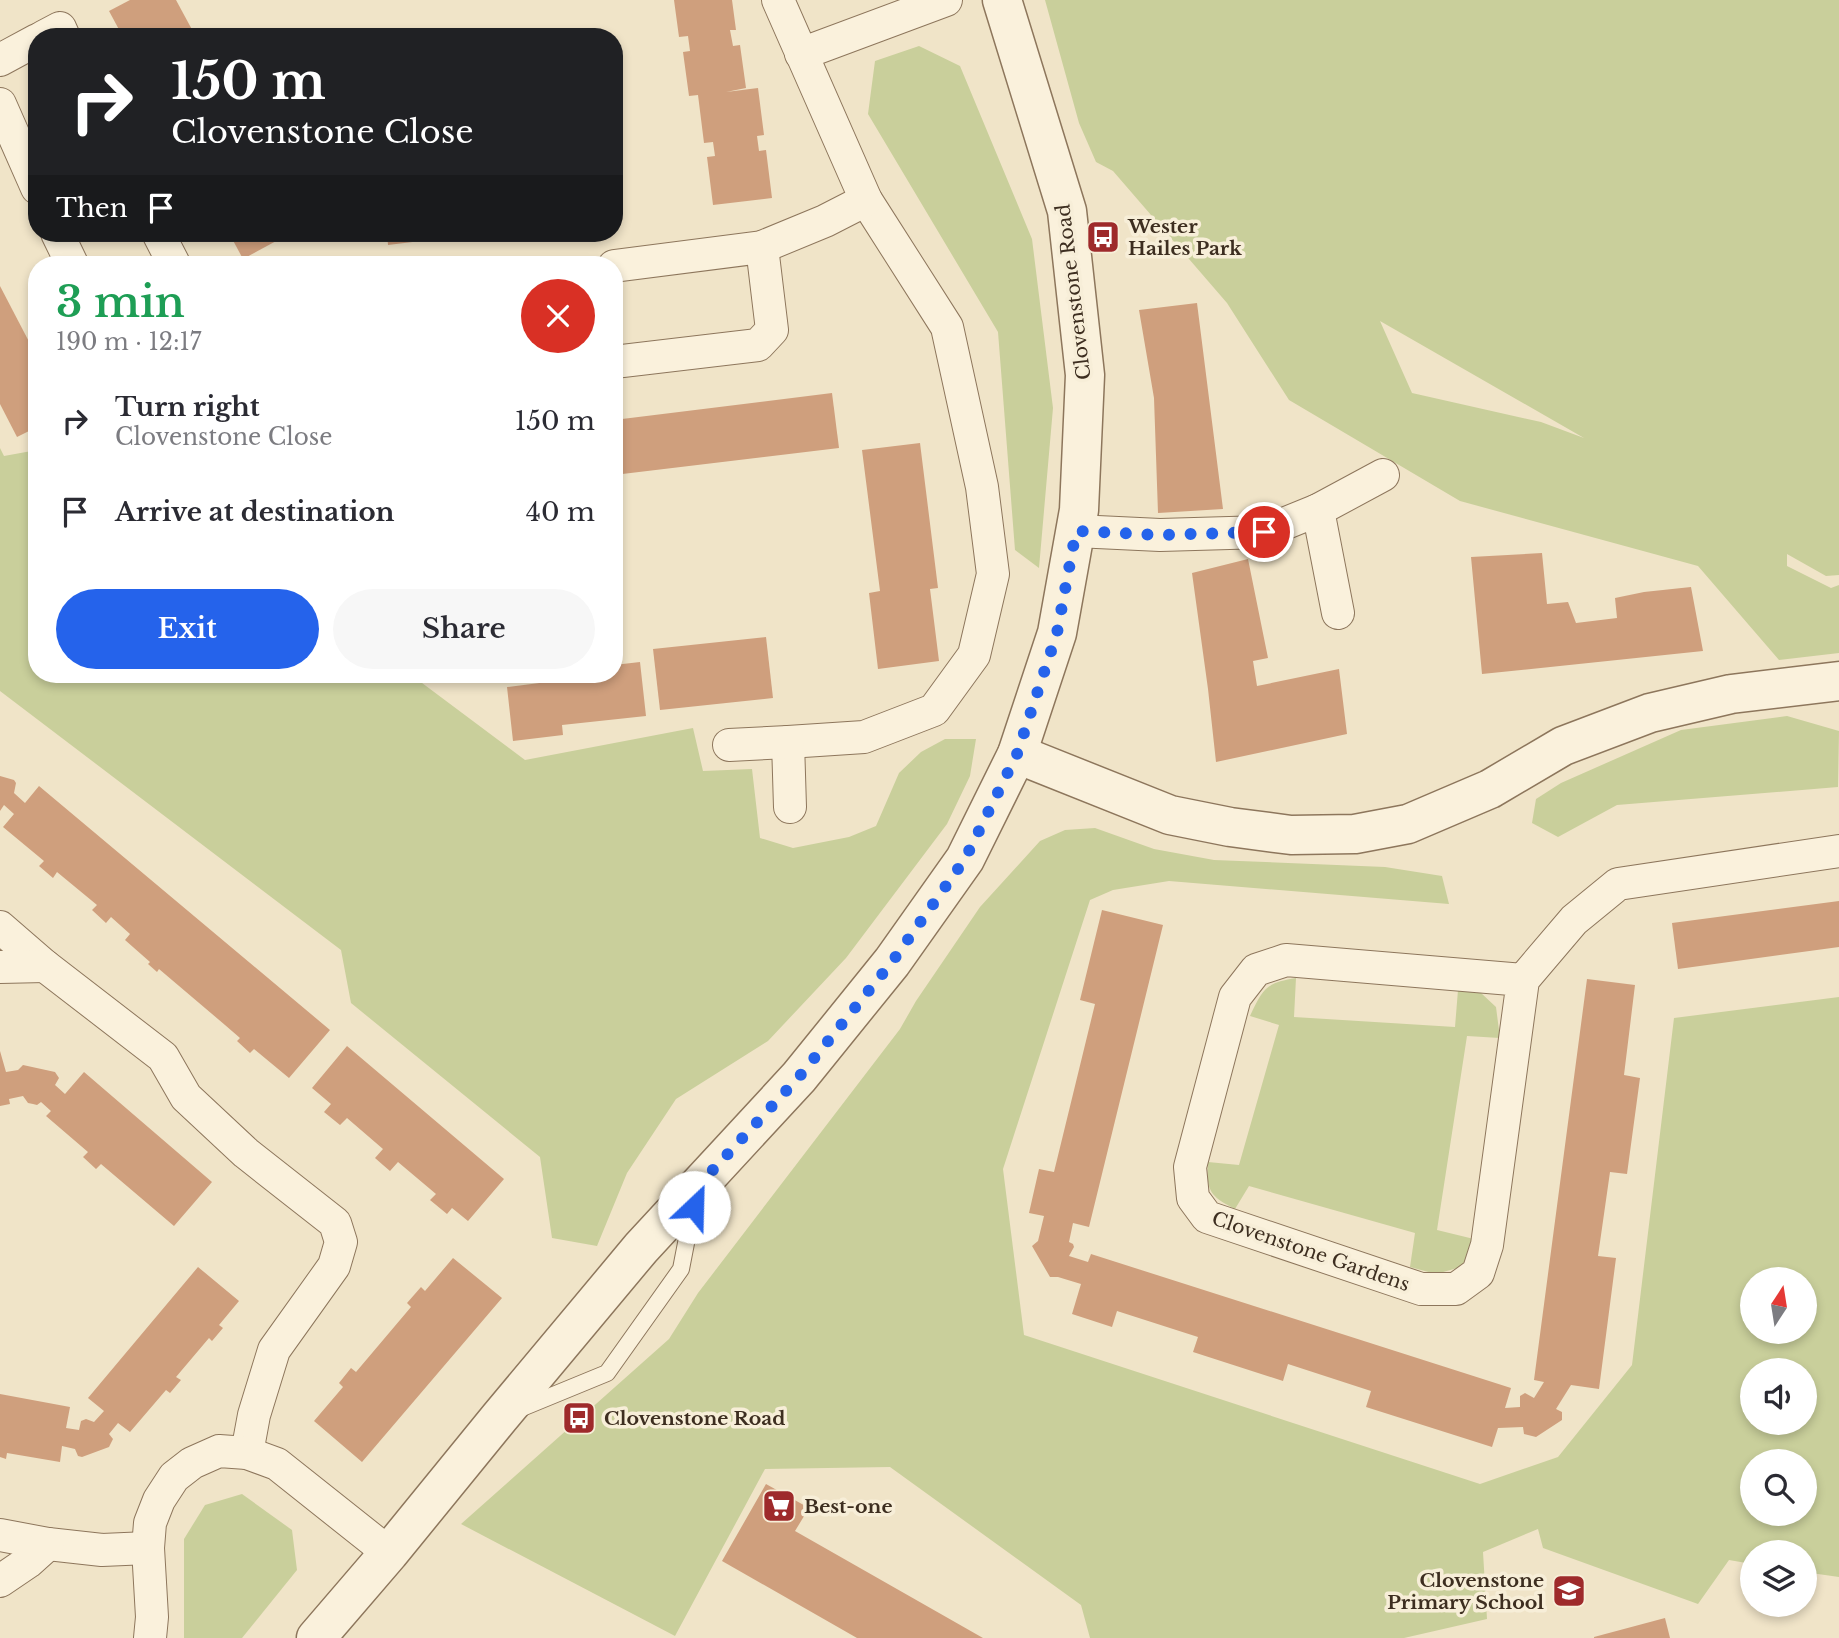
<!DOCTYPE html>
<meta charset="utf-8">
<style>
:root{--surface:#fff;--page:#f7f7f7;--text:#2b2b33;--muted:#7c7c81;--accent:#2563eb}
body{margin:0;font-family:"Libre Baskerville",serif;background:var(--page);color:var(--text);height:100vh;display:flex;flex-direction:column;font-size:26px;white-space:nowrap}
*{box-sizing:border-box;margin:0}
p{font-size:23px;color:var(--muted)}
.icon{flex:none;width:38px;height:38px;fill:none;stroke:currentColor;stroke-width:2;stroke-linecap:round;stroke-linejoin:round}
.map{position:relative;flex:1;overflow:hidden}
.drawer{position:absolute;left:28px;top:256px;width:595px;height:427px;display:flex;flex-direction:column;background:var(--surface);border-radius:28px;box-shadow:0 4px 10px #0003}
.drawer>*{flex:none}
.hud{position:absolute;left:28px;top:28px;width:595px;height:214px;border-radius:28px;box-shadow:0 4px 10px #0003;background:#202124;color:#fff;overflow:hidden}
.needle{width:46px;rotate:12deg}
.controls{position:absolute;left:1740px;top:1267px;display:grid;gap:14px}
.controls a{display:grid;place-items:center;width:77px;height:77px;border-radius:50%;background:var(--surface);box-shadow:0 4px 10px #0003;font-size:35px}
.pin{position:absolute;display:grid;place-items:center;width:60px;height:60px;color:#fff;margin:-30px;border:4px solid #fff;border-radius:50%;box-shadow:0 2px 7px #0007}
.me{position:absolute;width:77px;margin:-38px;rotate:24deg;stroke-linejoin:round;filter:drop-shadow(0 0 5px #0008)}
.turn{display:flex;align-items:center;gap:24px;height:147px;padding:0 28px;font-size:32px}
.turn .icon{width:91px;height:91px;stroke-width:2.5}
.turn b{display:block;font-size:49px;line-height:60px}
.then{display:flex;align-items:center;height:66px;padding:0 28px;background:#0003;gap:14px;font-size:26px}
.round{display:grid;place-items:center;flex:none;width:74px;height:74px;border-radius:37px;background:var(--page)}
.overview{display:flex;align-items:center;justify-content:space-between;height:119px;padding:0 28px}
h1{font-size:42px;font-weight:600;line-height:52px;color:#1e9e55}
.primary-button{display:flex;gap:14px;margin-top:auto;padding:14px 28px}
.primary-button a{flex:1;height:80px;border-radius:42px;background:var(--accent);color:#fff;font-size:28px;font-weight:600;line-height:80px;text-align:center}
.primary-button a+a{background:var(--page);color:var(--text)}
ul{padding:0;list-style:none}
li{display:flex;align-items:center;gap:21px;height:91px;padding:0 28px}
li div{flex:1}
li b{display:block;font-size:26px}
li em{font-style:normal}
.map>svg:first-child{display:block}
.green{fill:#c9cf9b;fill-rule:evenodd}
.building{fill:#cf9f7d}
.lines{fill:none;stroke-linecap:round;stroke-linejoin:round}
.service-casing{stroke:#8d765c;stroke-width:18}
.minor-casing{stroke:#8d765c;stroke-width:34}
.tertiary-casing{stroke:#8d765c;stroke-width:41}
.service{stroke:#faf1dc;stroke-width:16}
.minor{stroke:#faf1dc;stroke-width:32}
.tertiary{stroke:#faf1dc;stroke-width:38}
.route{stroke:#2563eb;stroke-width:12;stroke-dasharray:0 21.6}
.labels{text-anchor:middle;stroke-width:7;stroke-linejoin:round;paint-order:stroke}
.poi-label{font-size:19px;font-weight:bold;fill:#3d2e20;stroke:#f7eed8;text-anchor:start}
.street-label{font-size:19px;fill:#3d2e20;stroke:#f7eed8}
</style>
<div class="map">
<svg width="1839" height="1638" viewBox="0 0 1839 1638">
<rect width="100%" height="100%" fill="#f0e4c8"/>
<g class="green">
<path d="M1045,0h794v575l-13,1 -39,-22v12l44,22 8,-3v68l-60,7 -81,-94 -238,-65 -171,-101 -62,-97 -114,-132 -17,-9 -17,-39zM1380,321l204,117 -43,-16 -129,-29z"/>
<path d="M919,46l41,20 72,173 21,169 -14,160 -24,-18 -17,-218 -130,-218 7,-53z"/>
<path d="M0,448l4,8 33,-6v224h373l115,86 168,-32 10,43 49,-2 8,69 33,10 56,-11 27,-11 23,-53 22,-21 24,-13h31l-6,37 -23,48 -101,134 -78,83 -92,58 -49,74 -30,73 -45,-8 -12,-81 -189,-154 -10,-53 -341,-259z"/>
<path d="M1787,716l52,15 -1,56 -221,18 -59,32 -26,-14 4,-24 25,-16 120,-53z"/>
<path d="M1095,828l59,21 60,11 171,7 57,9 7,28 -280,-23 -56,9 -23,10 -87,269 21,166 456,149 78,-27 74,-92 42,-347 165,-21v580l-35,-5v-20h-52v12l-23,-4 -31,44 -155,-56 -5,-19 -55,23 4,67 -83,19h-314l-9,-33 -191,-138 -125,2 -90,167 -214,-112 208,-185 29,-46 202,-264 16,-28 64,-94 60,-66 25,-11zM1752,1279h52v53h-52zM1752,1370h52v53h-52zM1752,1461h52v53h-52z"/>
<path d="M1296,978l-2,39 161,10 3,-37 23,3 15,14 4,31 -33,-2 -30,194 41,10 -17,27 -25,7 -26,-7 5,-34 -166,-47 -14,23c-25,-13 -29,-18 -27,-47l31,3 40,-140 -29,-9c13,-28 16,-33 46,-38z"/>
<path d="M242,1494l50,36 5,40 -55,68h-58v-99l21,-34z"/>
</g>
<g class="building">
<path d="M130,0h46l20,37h-73l-14,-26z"/>
<path d="M674,0h58l4,30h-6l3,16 7,-1 6,43 -20,4 32,-4 6,47 -7,1 2,15 7,-1 6,48 -59,7 -6,-48 8,-1 -2,-14 -9,1 -6,-48 -9,1 -6,-44 7,-1 -2,-15 -9,1z"/>
<path d="M616,181l3,29h-5v-28z"/>
<path d="M229,233h62l-48,26z"/>
<path d="M387,233h91v1l-90,11z"/>
<path d="M0,286l37,71v70l-20,10 -17,-33z"/>
<path d="M1197,303l26,206 -65,4 -4,-115 -15,-88z"/>
<path d="M832,393l7,55 -225,27v-55z"/>
<path d="M920,443l18,145 -8,1 9,72 -61,8 -9,-76 11,-2 -18,-141z"/>
<path d="M1542,553l5,51 21,-2 8,21 41,-5 -2,-20 29,-6 47,-5 12,64 -221,23 -11,-117z"/>
<path d="M1248,559l20,99 -15,3 4,25 82,-17 8,65 -131,28 -8,-73 -16,-116z"/>
<path d="M766,637l7,61 -113,12 -7,-61z"/>
<path d="M640,662l6,54 -84,9 1,10 -50,6 -6,-54 48,-6 -1,-7h60v-9z"/>
<path d="M0,776l14,4 2,3 -2,10 11,10 14,-17 291,244 -41,48 -35,-29 -4,4 -13,-12 3,-3 -15,-13 -66,-56 -2,3 -9,-8 2,-2 -25,-22 5,-6 -19,-17 -5,6 -14,-13 5,-5 -40,-33 -4,6 -14,-12 5,-5 -41,-34 11,-13 -10,-9 -4,6z"/>
<path d="M1839,901v46l-161,22 -6,-46z"/>
<path d="M1102,910l61,15 -74,302 -16,-4 -4,19 4,2 1,3 -5,9 19,6 3,-8 420,134 -6,20 15,-1v-11l5,-3 9,5 10,-16 -10,-2 53,-401 48,6 -11,90 16,3 -13,96 -17,-2 -12,84 18,2 -17,131 -28,-4 -15,24 6,3v8l-26,17 -12,-3 -1,-7 -25,1 -6,19 -126,-40 5,-16 -83,-27 -5,17 -90,-29 5,-15 -81,-26 -5,16 -40,-13 9,-30 -23,-7h-8l-18,-31 6,-5 6,-25 -15,-3 10,-44 15,3 41,-168 -15,-4z"/>
<path d="M347,1046l157,133 -36,42 -16,-13 -5,6 -17,-14 6,-6 -38,-32 -8,9 -7,-6 -8,-7 8,-9 -36,-31 -7,7 -16,-13 7,-8 -19,-16z"/>
<path d="M0,1051l6,21 12,-2 5,-5 32,7 4,6 -4,7 10,9 19,-22 128,110 -38,44 -73,-62 -5,5 -13,-12 5,-5 -42,-36 5,-5 -10,-9 -4,3 -4,-1 -5,-1 -5,-7 -14,3 1,5 -10,2z"/>
<path d="M453,1258l49,40 -140,164 -48,-41 29,-34 -4,-4 12,-15 5,4 55,-65 -4,-4 14,-16 4,4z"/>
<path d="M198,1267l41,34 -20,24 4,3 -11,13 -3,-3 -33,39 5,3 -11,13 -4,-3 -36,42 -12,-9 -9,11 4,5 -4,8 -27,10 -4,-1 -3,-7 -13,-3 -2,16 -53,-9 -1,6 -6,-2v-63l70,13 -4,21 13,2 2,-9 5,-2 8,3 10,-11 -16,-13z"/>
<path d="M766,1484l43,24 -14,23 188,107h-126l-135,-77z"/>
<path d="M1665,1618l5,20h-76v-1z"/>
</g>
<g class="lines">
<defs>
<path id="service" d="M517,1410l90,-37 74,-104 13,-67"/>
<g id="minor">
<path d="M778,0l88,200 81,127 35,160 11,87 -19,81 -40,55 -70,27 -76,5 2,65"/>
<path d="M43,37l17,-9 4,9"/>
<path d="M801,54l145,-54"/>
<path d="M0,60l37,-20"/>
<path d="M0,104l37,84"/>
<path d="M57,233l15,31"/>
<path d="M158,233l16,31"/>
<path d="M614,266l148,-19 63,-26 41,-21"/>
<path d="M614,362l144,-17 14,-15 -10,-83"/>
<path d="M1318,510l20,103"/>
<path d="M1076,531l84,4 104,-3 54,-22 65,-35"/>
<path d="M729,745l59,-3"/>
<path d="M0,927l45,39 118,91 23,40 60,56 89,70 6,19 -7,24 -60,84 -20,65 -7,38"/>
<path d="M0,967l45,-1"/>
<path d="M1523,980l-237,-20 -30,10 -21,27 -45,170 3,31 14,19 214,72h35l22,-16 9,-28 36,-265 51,-60 44,-36 221,-33"/>
<path d="M0,1535l48,9 54,6 46,-2"/>
<path d="M0,1581l28,-19 20,-18"/>
<path d="M150,1638l2,-21 -4,-69 2,-25 9,-23 15,-23 18,-14 27,-12 28,2 30,11 112,89"/>
</g>
<g id="tertiary">
<path d="M1017,754l153,61 60,12 61,8 64,-1 53,-10 82,-35 73,-43 87,-33 81,-19 108,-13"/>
<path d="M316,1638l73,-85 110,-135 142,-170 158,-171 93,-115 73,-103 52,-105 40,-121 22,-123 6,-135 -18,-164 -65,-211"/>
</g>
</defs>
<use href="#service" class="service-casing"/>
<use href="#minor" class="minor-casing"/>
<use href="#tertiary" class="tertiary-casing"/>
<use href="#service" class="service"/>
<use href="#minor" class="minor"/>
<use href="#tertiary" class="tertiary"/>
</g>
<g class="lines">
<path class="route" d="M694,1207l4,-21 101,-109 93,-115 73,-103 52,-105 40,-121 19,-102 84,4 104,-3"/>
</g>
<defs>
<symbol id="bus-square" viewBox="-11 -11 22 22"><rect x="-9" y="-9" width="18" height="18" rx="4" fill="#9e2a2b" stroke="#f7eed8"/><path d="M-5-6H5V4H4V6H2V4H-2V6H-4V4H-5ZM-3.5-4V0h7V-4ZM-3.5 1.2v1.5H-2V1.2ZM2 1.2v1.5H3.5V1.2Z" fill="#fff"/></symbol>
<symbol id="supermarket-square" viewBox="-11 -11 22 22"><rect x="-9" y="-9" width="18" height="18" rx="4" fill="#9e2a2b" stroke="#f7eed8"/><path d="M-6-5.5h2.5l.6 2H6L4.5 2H-2.5L-4.4-4H-6ZM-1.5 3.2a1.3 1.3 0 1 0 .1 0ZM3 3.2a1.3 1.3 0 1 0 .1 0Z" fill="#fff"/></symbol>
<symbol id="school-square" viewBox="-11 -11 22 22"><rect x="-9" y="-9" width="18" height="18" rx="4" fill="#9e2a2b" stroke="#f7eed8"/><path d="M0-5L7-2L0 1L-7-2ZM-4 1L0 2.5L4 1V4Q0 6-4 4Z" fill="#fff"/></symbol>
</defs>
<g fill-rule="evenodd">
<use href="#bus-square" x="1084" y="218" width="38" height="38"/>
<use href="#bus-square" x="560" y="1399" width="38" height="38"/>
<use href="#supermarket-square" x="760" y="1487" width="38" height="38"/>
<use href="#school-square" x="1550" y="1572" width="38" height="38"/>
</g>
<g class="labels">
<g class="poi-label">
<text x="1128" y="233">Wester<tspan x="1128" dy="22">Hailes Park</tspan></text>
<text x="604" y="1425">Clovenstone Road</text>
<text x="804" y="1513">Best-one</text>
<text x="1544" y="1587" text-anchor="end">Clovenstone<tspan x="1544" dy="22">Primary School</tspan></text>
</g>
<g class="street-label">
<text transform="translate(1073 292) rotate(-97)" y="7">Clovenstone Road</text>
<text transform="translate(1311 1251) rotate(19)" y="7">Clovenstone Gardens</text>
</g>
</g>
</svg>
<div class="controls">
<a><svg class="needle" viewBox="-14 -14 28 28"><path d="M0-13l5 13h-10z" fill="#e53935"/><path d="M0 13l5-13h-10z" fill="#7c7c81"/></svg></a>
<a><svg class="icon" aria-label="sound" viewBox="0 0 24 24"><path d="M4 9h4l5-4v14l-5-4H4zM17 9q2 3 0 6"/></svg></a>
<a><svg class="icon" aria-label="search" viewBox="0 0 24 24"><circle cx="10" cy="10" r="6"/><path d="M15 15l6 6"/></svg></a>
<a><svg class="icon" aria-label="layers" viewBox="0 0 24 24"><path d="M12 4l9 5-9 5-9-5zM3 14l9 5 9-5"/></svg></a>
</div>
<div class="pin" style="left:1264px;top:532px;background:#d93025"><svg class="icon" aria-label="arrive" viewBox="0 0 24 24"><path d="M6 21V4h12l-3 4 3 4H6"/></svg></div>
<svg class="me" style="left:694px;top:1207px" viewBox="-20 -20 40 40"><circle r="19" fill="#fff"/><path d="M0-13L10 11 0 6-10 11z" fill="#2563eb"/></svg>
<div class="hud">
<div class="turn"><svg class="icon" aria-label="right" viewBox="0 0 24 24"><path d="M7 20v-9h11M14 6l5 5-5 5"/></svg><div><b>150 m</b>Clovenstone Close</div></div>
<div class="then">Then<svg class="icon" aria-label="arrive" viewBox="0 0 24 24"><path d="M6 21V4h12l-3 4 3 4H6"/></svg></div>
</div>
<section class="drawer">
<div class="overview"><div><h1>3 min</h1><p>190 m · 12:17</p></div><a class="round" style="background:#d93025;color:#fff"><svg class="icon" aria-label="close" viewBox="0 0 24 24"><path d="M6 6l12 12M18 6L6 18"/></svg></a></div>
<ul>
<li><svg class="icon" aria-label="right" viewBox="0 0 24 24"><path d="M7 20v-9h11M14 6l5 5-5 5"/></svg><div><b>Turn right</b><p>Clovenstone Close</p></div><em>150 m</em></li>
<li><svg class="icon" aria-label="arrive" viewBox="0 0 24 24"><path d="M6 21V4h12l-3 4 3 4H6"/></svg><div><b>Arrive at destination</b></div><em>40 m</em></li>
</ul>
<div class="primary-button"><a>Exit</a><a>Share</a></div>
</section>
</div>
